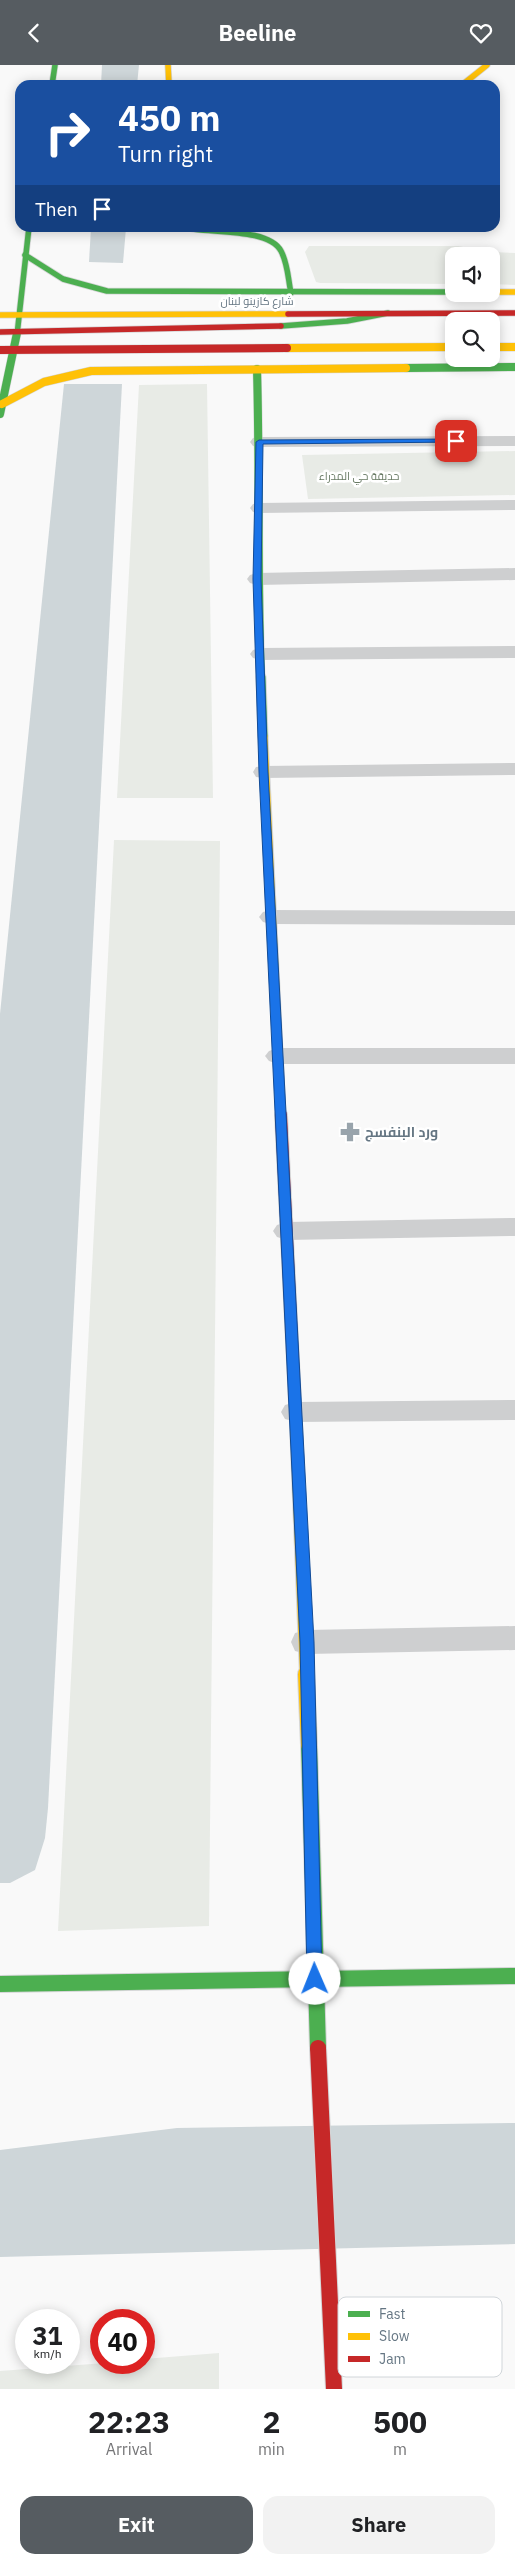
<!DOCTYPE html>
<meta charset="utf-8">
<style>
:root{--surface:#fff;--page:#f2f2f2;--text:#202124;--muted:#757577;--accent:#565c61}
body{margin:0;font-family:"IBM Plex Sans",Cairo,sans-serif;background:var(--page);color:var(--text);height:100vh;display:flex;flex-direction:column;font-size:19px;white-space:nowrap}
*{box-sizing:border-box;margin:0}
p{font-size:16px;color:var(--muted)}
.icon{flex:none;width:28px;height:28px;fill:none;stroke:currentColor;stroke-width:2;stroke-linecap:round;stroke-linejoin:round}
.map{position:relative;height:2324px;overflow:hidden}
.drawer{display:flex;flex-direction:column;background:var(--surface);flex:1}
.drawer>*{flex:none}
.guide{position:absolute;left:15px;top:15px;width:485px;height:152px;border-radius:15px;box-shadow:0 2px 12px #0003;background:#1a4fa0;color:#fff;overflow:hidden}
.buttons{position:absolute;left:445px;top:182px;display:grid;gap:10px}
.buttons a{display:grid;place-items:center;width:55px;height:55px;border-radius:10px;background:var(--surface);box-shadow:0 2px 12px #0003;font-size:25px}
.speed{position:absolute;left:15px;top:2244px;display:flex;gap:10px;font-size:25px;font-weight:700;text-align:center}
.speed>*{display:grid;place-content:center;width:65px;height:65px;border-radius:50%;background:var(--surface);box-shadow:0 2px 12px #0003;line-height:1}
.speed small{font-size:12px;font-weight:400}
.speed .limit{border:8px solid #d22;background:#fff;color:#111}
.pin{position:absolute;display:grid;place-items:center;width:42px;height:42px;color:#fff;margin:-21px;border-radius:10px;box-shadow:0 2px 8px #0006}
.me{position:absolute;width:55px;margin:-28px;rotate:359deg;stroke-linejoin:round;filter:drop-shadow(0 0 4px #0008)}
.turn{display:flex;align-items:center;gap:18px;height:105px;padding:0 20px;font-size:22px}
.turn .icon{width:65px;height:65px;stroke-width:2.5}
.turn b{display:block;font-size:35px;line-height:42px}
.then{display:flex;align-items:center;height:48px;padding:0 20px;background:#0003;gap:10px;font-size:19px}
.eta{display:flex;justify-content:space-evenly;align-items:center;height:85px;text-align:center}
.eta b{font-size:30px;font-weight:800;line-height:35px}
.cta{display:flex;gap:10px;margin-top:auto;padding:10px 20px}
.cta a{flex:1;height:58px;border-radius:15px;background:var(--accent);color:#fff;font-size:20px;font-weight:800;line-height:58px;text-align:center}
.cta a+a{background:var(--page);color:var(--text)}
header{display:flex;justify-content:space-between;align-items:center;height:65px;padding:0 20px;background:var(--accent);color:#fff;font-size:22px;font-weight:800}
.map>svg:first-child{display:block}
.green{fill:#e8ebe6}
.water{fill:#ced6d9}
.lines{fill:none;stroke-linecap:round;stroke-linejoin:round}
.fast-far3-casing{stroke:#d5d6d7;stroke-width:7}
.fast-far2-casing{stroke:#d5d6d7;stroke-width:9}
.fast-far1-casing{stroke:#d5d6d7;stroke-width:11}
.fast-casing{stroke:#d5d6d7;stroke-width:18}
.slow-far4-casing{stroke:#d5d6d7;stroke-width:7}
.slow-far3-casing{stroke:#d5d6d7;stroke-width:9}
.slow-far2-casing{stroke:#d5d6d7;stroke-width:11}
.slow-far1-casing{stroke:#d5d6d7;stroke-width:14}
.slow-casing{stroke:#d5d6d7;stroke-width:18}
.jam-far3-casing{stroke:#d5d6d7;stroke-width:7}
.jam-far2-casing{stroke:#d5d6d7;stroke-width:9}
.jam-far1-casing{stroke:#d5d6d7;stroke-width:14}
.jam-casing{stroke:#d5d6d7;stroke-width:18}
.street{fill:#cecfd0;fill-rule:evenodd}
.fast-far3{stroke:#4caf50;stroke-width:5.5}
.fast-far2{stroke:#4caf50;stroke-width:8}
.fast-far1{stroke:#4caf50;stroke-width:9}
.fast{stroke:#4caf50;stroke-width:16}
.slow-far4{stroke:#ffc107;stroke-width:5.5}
.slow-far3{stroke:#ffc107;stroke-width:8}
.slow-far2{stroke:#ffc107;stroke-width:9}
.slow-far1{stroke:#ffc107;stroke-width:12}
.slow{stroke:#ffc107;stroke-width:16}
.jam-far3{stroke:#c62828;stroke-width:5.5}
.jam-far2{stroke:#c62828;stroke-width:8}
.jam-far1{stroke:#c62828;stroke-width:12}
.jam{stroke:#c62828;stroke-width:16}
.route{fill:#1a73e8;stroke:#114b97}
.labels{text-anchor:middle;stroke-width:5;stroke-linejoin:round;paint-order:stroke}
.far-street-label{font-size:11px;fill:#657683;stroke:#fff}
.far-park-label{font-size:11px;fill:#687a64;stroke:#fff}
.poi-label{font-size:14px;font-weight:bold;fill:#657683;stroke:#fff;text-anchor:start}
.key{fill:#fff;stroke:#d1d6da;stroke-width:1}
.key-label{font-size:14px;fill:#657683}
</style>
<header><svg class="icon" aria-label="back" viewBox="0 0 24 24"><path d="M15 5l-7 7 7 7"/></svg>Beeline<svg class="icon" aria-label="heart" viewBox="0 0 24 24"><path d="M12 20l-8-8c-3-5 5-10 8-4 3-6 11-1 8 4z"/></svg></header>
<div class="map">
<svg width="515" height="2324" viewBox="0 0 515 2324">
<rect width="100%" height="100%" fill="#f9f9f9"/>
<g class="green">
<path d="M309,181h149l33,6 24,1v32l-24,-1v-28h-37v28l-134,-1 -4,-1 -11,-30z"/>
<path d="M207,319l6,414h-96l22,-413z"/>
<path d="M515,386v44l-207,4 -6,-44z"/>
<path d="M114,775l106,1 -11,1085 -151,5z"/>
<path d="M219,2288v36h-219v-18l105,-8h39v-4z"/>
</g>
<g class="water">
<path d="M102,0h37l-2,20h-36z"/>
<path d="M91,163h35l-3,35 -34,-1z"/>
<path d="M64,319h58l-74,1424 -3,30 -10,32 -25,13h-10v-869z"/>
<path d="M515,2058v121l-515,13v-107l177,-22z"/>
</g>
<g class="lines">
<defs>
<g id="fast-far3">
<path d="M52,20l3,-20"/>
<path d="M182,162c25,7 86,0 99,24 7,13 7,28 10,42"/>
<path d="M25,190l38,24 44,12 347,1"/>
<path d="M281,261l66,-5 41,-8"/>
<path d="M17,270l12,-108"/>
</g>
<g id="fast-far2">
<path d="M406,303l109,-1"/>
<path d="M257,304c3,103 0,206 4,309"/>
<path d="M0,349l17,-81"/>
</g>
<path id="fast-far1" d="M261,612l2,59"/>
<g id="fast">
<path d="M309,1680l9,303"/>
<path d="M0,1919l515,-8"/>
</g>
<g id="slow-far4">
<path d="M168,0l1,20"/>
<path d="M462,20l25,-20"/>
<path d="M491,227h24"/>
<path d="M0,250l288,-1"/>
</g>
<g id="slow-far3">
<path d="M491,282h24"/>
<path d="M287,283l167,-1"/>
<path d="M2,339l42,-22 47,-11 315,-3"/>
</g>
<path id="slow-far2" d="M263,671l18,379"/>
<path id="slow-far1" d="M296,1358l10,253"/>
<path id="slow" d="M306,1609l3,71"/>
<g id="jam-far3">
<path d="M288,249l227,-1"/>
<path d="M0,267l281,-6"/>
</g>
<path id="jam-far2" d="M0,285l287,-2"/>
<path id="jam-far1" d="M281,1050l15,308"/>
<path id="jam" d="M318,1983l16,341"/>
</defs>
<use href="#fast-far3" class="fast-far3-casing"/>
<use href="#fast-far2" class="fast-far2-casing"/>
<use href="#fast-far1" class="fast-far1-casing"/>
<use href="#fast" class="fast-casing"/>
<use href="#slow-far4" class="slow-far4-casing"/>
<use href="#slow-far3" class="slow-far3-casing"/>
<use href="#slow-far2" class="slow-far2-casing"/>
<use href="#slow-far1" class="slow-far1-casing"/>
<use href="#slow" class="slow-casing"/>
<use href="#jam-far3" class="jam-far3-casing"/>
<use href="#jam-far2" class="jam-far2-casing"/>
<use href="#jam-far1" class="jam-far1-casing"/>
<use href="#jam" class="jam-casing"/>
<g class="street">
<path d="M515,371v10l-256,1 -6,-1 -3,-4 3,-4 6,-1z"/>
<path d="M515,435v10l-256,3 -6,-1 -3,-4 3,-4 6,-1z"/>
<path d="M515,503v12l-258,5 -7,-2 -3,-4 3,-4 7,-2z"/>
<path d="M515,581v12l-255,2 -7,-2 -3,-4 3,-4 7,-2z"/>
<path d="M515,698v12l-251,3 -8,-1 -3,-5 3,-5 8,-1z"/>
<path d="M271,845l244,1v14l-244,-1 -8,-2 -4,-5 4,-5z"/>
<path d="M278,983h237v16h-237l-9,-3 -4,-5 4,-5z"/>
<path d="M515,1153v18l-228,4 -10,-3 -4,-6 4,-6 10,-3z"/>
<path d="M515,1335v20l-219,2 -11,-3 -4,-7 4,-7 11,-3z"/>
<path d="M515,1561v24l-208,4 -12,-3 -4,-9 4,-9 12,-3z"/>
</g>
<use href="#fast-far3" class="fast-far3"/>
<use href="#fast-far2" class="fast-far2"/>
<use href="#fast-far1" class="fast-far1"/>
<use href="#fast" class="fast"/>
<use href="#slow-far4" class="slow-far4"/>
<use href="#slow-far3" class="slow-far3"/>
<use href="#slow-far2" class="slow-far2"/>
<use href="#slow-far1" class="slow-far1"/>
<use href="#slow" class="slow"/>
<use href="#jam-far3" class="jam-far3"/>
<use href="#jam-far2" class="jam-far2"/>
<use href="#jam-far1" class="jam-far1"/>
<use href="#jam" class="jam"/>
</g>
<path class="route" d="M456,374l3,3 -196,2 -2,135 7,193 46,870 8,337 -2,4 -5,2 -6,-2 -2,-4 -7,-337 -41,-870 -6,-193 3,-137 3,-2z"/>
<defs>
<symbol id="pharmacy-bare" viewBox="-9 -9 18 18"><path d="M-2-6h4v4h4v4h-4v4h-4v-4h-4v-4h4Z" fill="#99a4ac" stroke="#fff" stroke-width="2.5" paint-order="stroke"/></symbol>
</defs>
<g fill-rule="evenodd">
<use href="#pharmacy-bare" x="336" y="1053" width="28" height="28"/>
</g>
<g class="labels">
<g class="far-street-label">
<text x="257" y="240">شارع كازينو لبنان</text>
</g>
<g class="far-park-label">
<text x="359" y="415">حديقة حي المدراء</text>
</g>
<g class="poi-label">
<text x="365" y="1072">ورد البنفسج</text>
</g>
</g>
<rect x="338" y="2232" width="164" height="80" rx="8" class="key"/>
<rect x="348" y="2246" width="22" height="6" fill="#4caf50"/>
<rect x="348" y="2268" width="22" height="7" fill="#ffc107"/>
<rect x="348" y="2291" width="22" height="6" fill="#c62828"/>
<g class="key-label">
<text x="379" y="2254">Fast</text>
<text x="379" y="2276">Slow</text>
<text x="379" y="2299">Jam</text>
</g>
</svg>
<div class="buttons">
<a><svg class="icon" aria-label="sound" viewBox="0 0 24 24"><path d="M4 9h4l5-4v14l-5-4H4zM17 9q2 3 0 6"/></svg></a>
<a><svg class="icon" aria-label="search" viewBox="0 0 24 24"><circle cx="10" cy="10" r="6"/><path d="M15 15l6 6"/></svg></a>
</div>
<div class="speed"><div>31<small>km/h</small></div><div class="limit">40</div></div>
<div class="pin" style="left:456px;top:376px;background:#d93025"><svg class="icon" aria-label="arrive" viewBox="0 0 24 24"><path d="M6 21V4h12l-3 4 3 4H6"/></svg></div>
<svg class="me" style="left:315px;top:1914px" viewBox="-20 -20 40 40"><circle r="19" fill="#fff"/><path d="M0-13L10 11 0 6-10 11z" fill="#1a73e8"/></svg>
<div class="guide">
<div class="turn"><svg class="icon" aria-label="right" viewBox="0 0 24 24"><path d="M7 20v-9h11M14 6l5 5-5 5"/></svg><div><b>450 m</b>Turn right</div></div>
<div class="then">Then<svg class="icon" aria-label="arrive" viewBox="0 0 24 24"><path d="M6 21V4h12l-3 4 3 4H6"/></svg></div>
</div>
</div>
<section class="drawer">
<div class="eta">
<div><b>22:23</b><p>Arrival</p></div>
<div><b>2</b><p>min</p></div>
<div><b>500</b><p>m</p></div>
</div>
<div class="cta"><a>Exit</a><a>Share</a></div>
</section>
